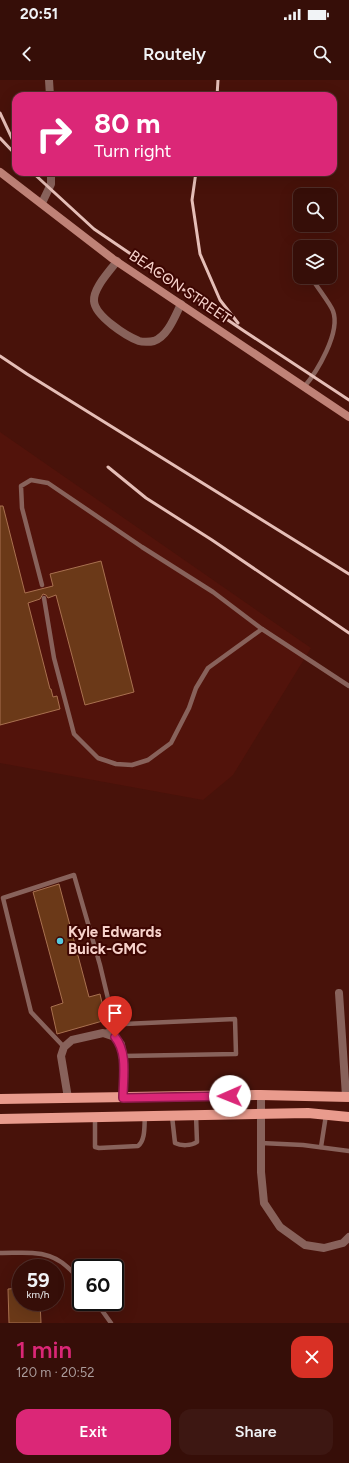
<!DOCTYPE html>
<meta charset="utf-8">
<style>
:root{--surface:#360e08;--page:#3d1712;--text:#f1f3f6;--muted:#aa9c9c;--line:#502e29;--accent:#db2777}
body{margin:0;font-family:Figtree,sans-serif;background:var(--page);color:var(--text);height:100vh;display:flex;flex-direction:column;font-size:15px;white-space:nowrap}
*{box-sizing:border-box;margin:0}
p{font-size:13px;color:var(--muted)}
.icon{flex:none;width:22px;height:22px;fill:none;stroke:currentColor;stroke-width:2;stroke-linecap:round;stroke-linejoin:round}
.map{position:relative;height:1243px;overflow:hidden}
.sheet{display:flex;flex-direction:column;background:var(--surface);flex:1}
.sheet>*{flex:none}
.hud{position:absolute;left:12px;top:12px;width:325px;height:84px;border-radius:12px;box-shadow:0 4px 16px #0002,0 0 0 1px var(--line);background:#db2777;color:#fff;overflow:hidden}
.fabs{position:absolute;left:293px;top:108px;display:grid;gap:8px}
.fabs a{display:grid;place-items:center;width:44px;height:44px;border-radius:8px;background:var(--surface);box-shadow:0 4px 16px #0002,0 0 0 1px var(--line);font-size:20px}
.speed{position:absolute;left:12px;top:1179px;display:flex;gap:8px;font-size:20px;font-weight:700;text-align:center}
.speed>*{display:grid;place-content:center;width:52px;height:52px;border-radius:50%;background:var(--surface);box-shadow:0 4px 16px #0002,0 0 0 1px var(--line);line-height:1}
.speed small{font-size:10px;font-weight:400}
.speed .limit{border:2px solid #111;border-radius:6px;background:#fff;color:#111}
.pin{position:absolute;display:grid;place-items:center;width:34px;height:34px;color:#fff;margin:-41px -17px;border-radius:50% 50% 50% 0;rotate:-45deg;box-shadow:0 0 4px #0007}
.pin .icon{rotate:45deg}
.me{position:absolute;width:44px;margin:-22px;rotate:269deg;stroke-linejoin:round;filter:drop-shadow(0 0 3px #0008)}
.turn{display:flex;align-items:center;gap:14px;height:84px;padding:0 16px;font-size:18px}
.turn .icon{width:52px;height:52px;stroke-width:2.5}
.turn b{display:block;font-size:28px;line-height:34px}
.round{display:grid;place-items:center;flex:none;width:42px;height:42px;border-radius:12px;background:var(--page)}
.summary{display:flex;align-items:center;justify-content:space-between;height:68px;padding:0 16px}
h1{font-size:24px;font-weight:600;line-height:30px;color:var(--accent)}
.cta{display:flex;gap:8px;margin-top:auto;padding:8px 16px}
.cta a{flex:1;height:46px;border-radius:12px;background:var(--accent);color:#fff;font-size:16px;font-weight:600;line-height:46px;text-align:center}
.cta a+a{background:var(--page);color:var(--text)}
.status{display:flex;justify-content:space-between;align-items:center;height:28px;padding:0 20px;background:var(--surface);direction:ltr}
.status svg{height:11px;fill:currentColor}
header{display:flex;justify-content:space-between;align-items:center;height:52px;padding:0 16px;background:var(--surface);font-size:18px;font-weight:600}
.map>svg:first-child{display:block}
.built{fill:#52130b}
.building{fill:#6b3918;stroke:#a97150}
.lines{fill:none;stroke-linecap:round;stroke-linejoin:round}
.lane{stroke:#88625b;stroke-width:4.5}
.street{stroke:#88625b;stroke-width:8}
.secondary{stroke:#bf8277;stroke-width:8}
.primary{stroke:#e99b8d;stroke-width:10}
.rail{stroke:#e5beb7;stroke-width:3}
.route-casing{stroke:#8e194d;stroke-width:10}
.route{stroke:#db2777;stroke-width:7}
.poi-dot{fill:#55cadf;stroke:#3d0602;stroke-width:1.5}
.labels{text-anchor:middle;stroke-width:4;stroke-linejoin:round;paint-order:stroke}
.street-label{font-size:15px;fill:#f7d2cb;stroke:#3d0602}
.poi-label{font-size:15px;font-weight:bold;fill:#f7d2cb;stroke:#3d0602;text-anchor:start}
</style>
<div class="status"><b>20:51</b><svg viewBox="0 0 49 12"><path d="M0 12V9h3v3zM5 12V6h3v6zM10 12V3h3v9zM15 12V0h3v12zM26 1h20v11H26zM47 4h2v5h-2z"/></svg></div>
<header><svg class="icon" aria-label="back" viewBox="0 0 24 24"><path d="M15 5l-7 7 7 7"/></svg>Routely<svg class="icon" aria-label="search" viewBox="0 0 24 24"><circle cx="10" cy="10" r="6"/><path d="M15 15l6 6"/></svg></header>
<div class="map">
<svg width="349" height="1243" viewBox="0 0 349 1243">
<rect width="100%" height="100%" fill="#48120a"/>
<path class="built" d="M0,352l311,216 -78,127 -30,25 -203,-37z"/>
<g class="building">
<path d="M0,426h3l22,87 28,-7 -3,-12 51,-13 33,131 -49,13 -29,-110 -8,3 -2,-3 -3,-1 -3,5 -12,4 22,86h1l2,8 4,-1 3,13 -60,16z"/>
<path d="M59,804l30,113 11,-3 6,26 -49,14 -6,-27 12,-4 -30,-111z"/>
<path d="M21,1208v14h19l1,21h-32l-1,-34z"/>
</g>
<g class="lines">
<g class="lane">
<path d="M304,307c13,-15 37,-55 29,-76 -3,-8 -17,-25 -22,-34"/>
<path d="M42,505l-20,-77 -1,-22 10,-6 17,3 94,64 71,45 49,37 -54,39 -12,20 -7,20 -18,35 -23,17 -16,5 -16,-1 -18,-6 -24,-24 -20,-76 -10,-60"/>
<path d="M262,549l87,57"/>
<path d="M103,953l21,-9 111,-5 1,35 -113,2"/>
<path d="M64,967l-33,-35 -28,-114 71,-23 26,90 15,63"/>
<path d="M172,1036l3,27c6,3 16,3 22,-1l-1,-27"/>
<path d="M95,1037v30l4,1 39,-2c8,-6 6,-22 7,-30"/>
<path d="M261,1063l42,2 46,6"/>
<path d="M321,1067l5,-32"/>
<path d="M0,1173c37,0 56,-5 81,29"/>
<path d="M96,1222l15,21"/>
</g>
<g class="street">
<path d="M49,0l1,16"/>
<path d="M42,123l9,-19v-12"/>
<path d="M117,181c-7,10 -24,27 -23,40 1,15 32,35 45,40 3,1 11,1 15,0 14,-5 21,-25 27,-37"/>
<path d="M339,913l7,103"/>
<path d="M261,1015v77l3,31 16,24 25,18 19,3 19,-5 6,-6"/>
<path d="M68,1018l-7,-42 3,-9 8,-7 31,-7 12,4 6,7 2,15v39"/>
</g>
<path class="secondary" d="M0,92l113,87 236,158"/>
<g class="primary">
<path d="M0,1019l261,-4 88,2"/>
<path d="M0,1039l308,-6 41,4"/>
</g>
<g class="rail">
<path d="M217,16l1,-16"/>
<path d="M0,33l16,34"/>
<path d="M0,58l16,17"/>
<path d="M32,92l62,57 150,102 105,69"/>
<path d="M196,92l-4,28 8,54 20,46 18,23"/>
<path d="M0,276l27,18 322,200"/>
<path d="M108,387l38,31 66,42 137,93"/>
</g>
</g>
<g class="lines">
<defs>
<path id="route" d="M115,957c13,16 8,41 8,61l107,-2"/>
</defs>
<use href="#route" class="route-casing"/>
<use href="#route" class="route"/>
</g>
<circle class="poi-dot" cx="60" cy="861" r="4"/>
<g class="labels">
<g class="street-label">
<text transform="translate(180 207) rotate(34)" y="5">BEACON STREET</text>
</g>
<g class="poi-label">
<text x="68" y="857">Kyle Edwards<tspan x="68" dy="17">Buick-GMC</tspan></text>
</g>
</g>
</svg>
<div class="fabs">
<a><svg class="icon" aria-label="search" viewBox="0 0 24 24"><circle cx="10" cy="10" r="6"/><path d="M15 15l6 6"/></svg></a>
<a><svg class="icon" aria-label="layers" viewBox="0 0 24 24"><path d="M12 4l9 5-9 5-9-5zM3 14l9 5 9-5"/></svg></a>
</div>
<div class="speed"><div>59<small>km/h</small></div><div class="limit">60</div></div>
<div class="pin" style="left:115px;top:957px;background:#d93025"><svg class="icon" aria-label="arrive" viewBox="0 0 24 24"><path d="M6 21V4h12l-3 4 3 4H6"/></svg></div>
<svg class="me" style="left:230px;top:1016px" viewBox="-20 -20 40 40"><circle r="19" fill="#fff"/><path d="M0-13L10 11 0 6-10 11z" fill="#db2777"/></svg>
<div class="hud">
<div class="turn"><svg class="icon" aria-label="right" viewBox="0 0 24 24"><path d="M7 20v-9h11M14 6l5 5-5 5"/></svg><div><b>80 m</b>Turn right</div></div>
</div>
</div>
<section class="sheet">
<div class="summary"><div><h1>1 min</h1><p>120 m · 20:52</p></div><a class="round" style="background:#d93025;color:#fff"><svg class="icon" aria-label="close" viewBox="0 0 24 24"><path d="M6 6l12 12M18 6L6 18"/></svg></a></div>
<div class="cta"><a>Exit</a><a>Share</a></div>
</section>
